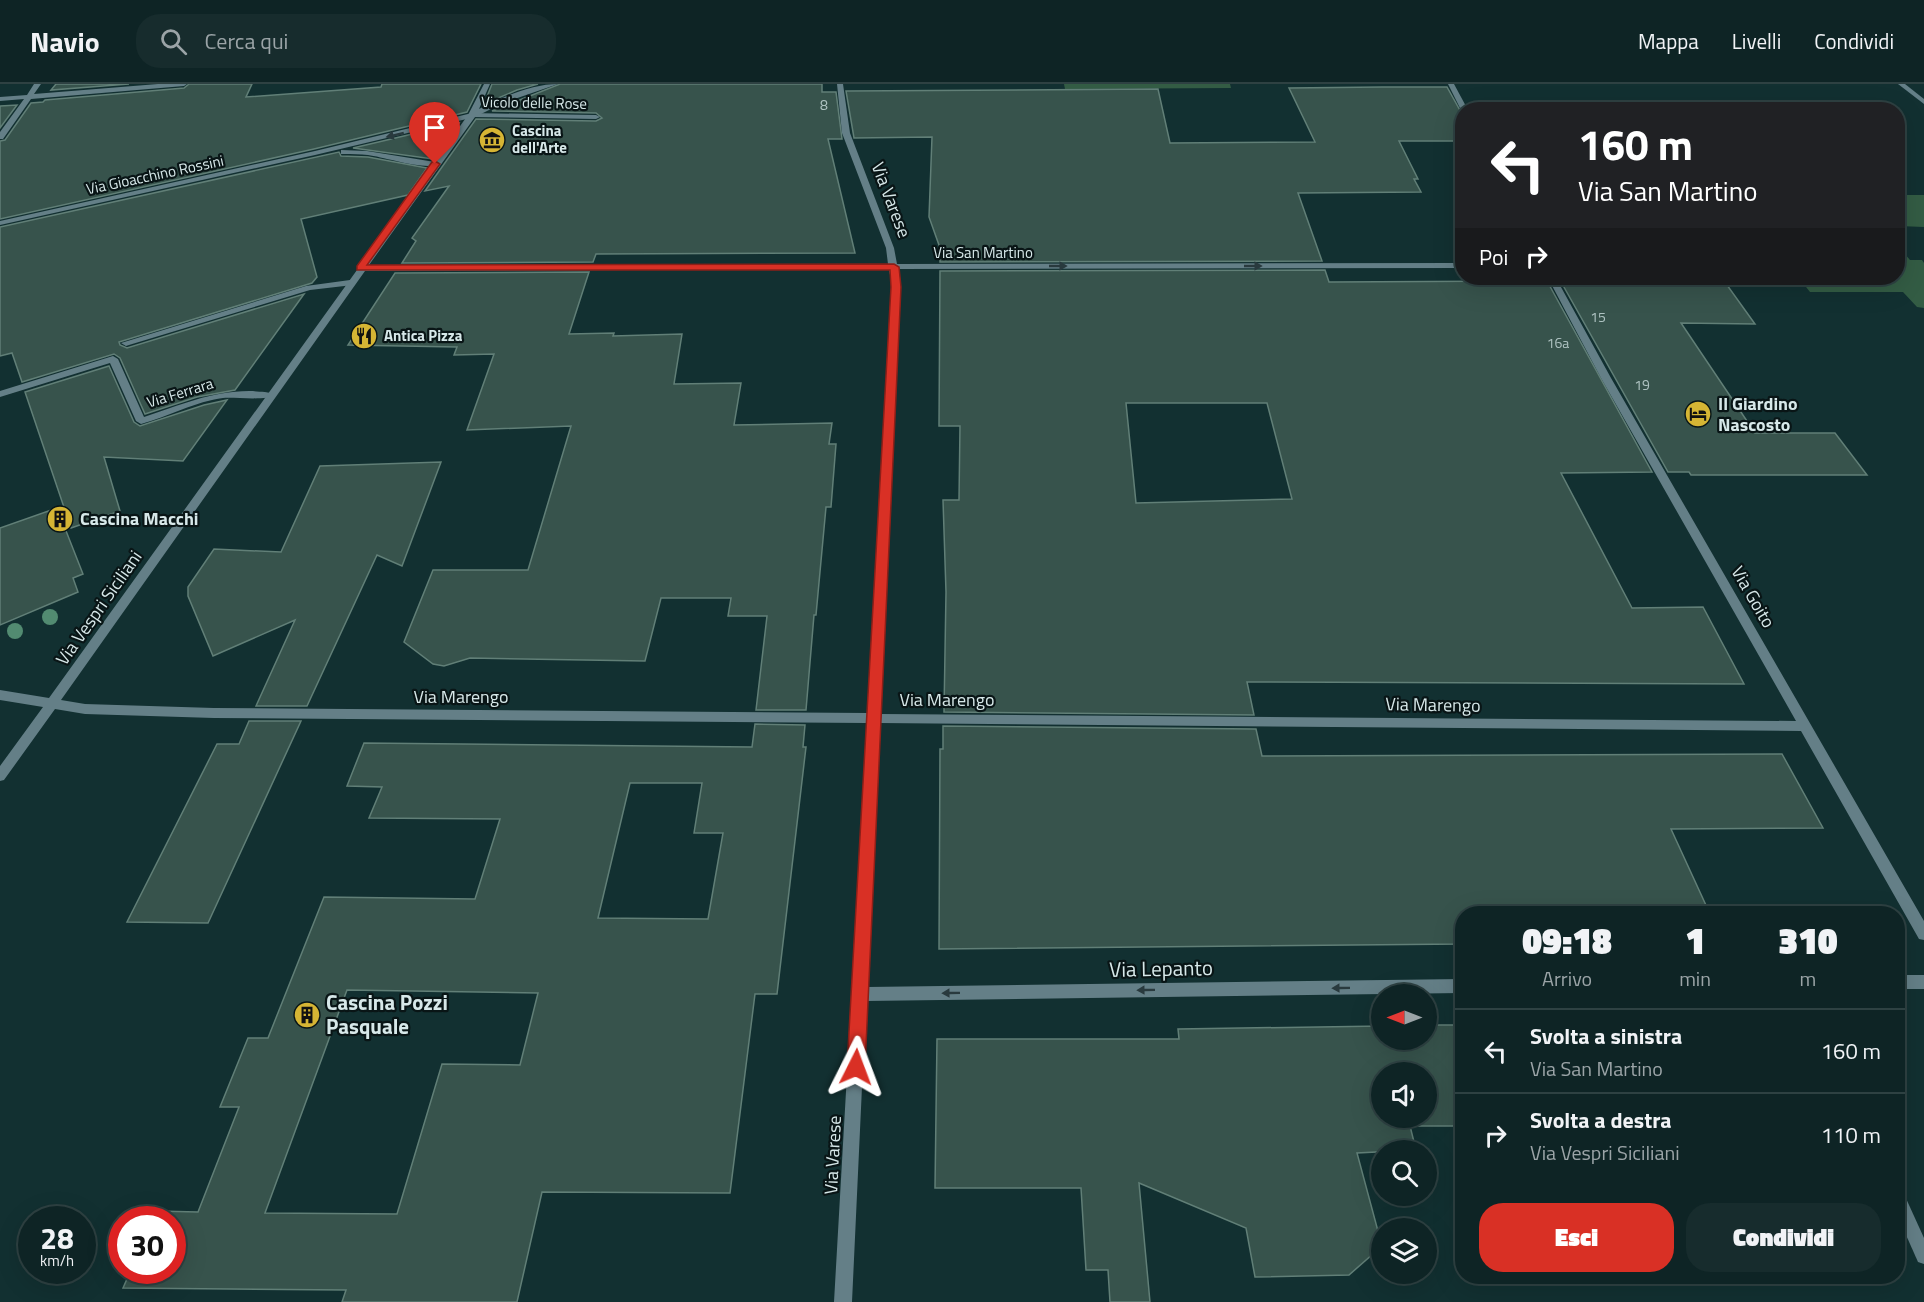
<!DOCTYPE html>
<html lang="it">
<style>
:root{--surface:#0e2425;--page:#172c2d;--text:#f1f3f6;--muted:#9ba4a7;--line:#2e4142;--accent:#d93025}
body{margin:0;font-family:"Titillium Web",sans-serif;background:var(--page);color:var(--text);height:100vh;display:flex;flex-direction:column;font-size:22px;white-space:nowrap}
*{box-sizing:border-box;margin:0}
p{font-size:20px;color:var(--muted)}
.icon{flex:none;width:33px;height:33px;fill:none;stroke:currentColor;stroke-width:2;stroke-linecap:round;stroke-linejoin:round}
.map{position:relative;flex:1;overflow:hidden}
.details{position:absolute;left:1455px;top:822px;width:450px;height:378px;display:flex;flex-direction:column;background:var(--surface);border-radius:24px;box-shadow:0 6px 24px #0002,0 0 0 2px var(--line)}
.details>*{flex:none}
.hud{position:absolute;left:1455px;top:18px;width:450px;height:183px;border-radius:24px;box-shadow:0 6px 24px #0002,0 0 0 2px var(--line);background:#202124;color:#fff;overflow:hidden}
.needle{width:39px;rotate:270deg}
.tools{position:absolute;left:1371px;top:900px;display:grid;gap:12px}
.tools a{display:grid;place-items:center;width:66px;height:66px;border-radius:50%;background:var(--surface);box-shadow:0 6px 24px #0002,0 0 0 2px var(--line);font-size:30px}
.speed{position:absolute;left:18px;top:1122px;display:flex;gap:12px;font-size:30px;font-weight:700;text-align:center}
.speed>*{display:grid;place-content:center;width:78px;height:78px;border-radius:50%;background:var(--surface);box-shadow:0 6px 24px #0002,0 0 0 2px var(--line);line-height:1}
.speed small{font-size:15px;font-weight:400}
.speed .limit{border:9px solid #d22;background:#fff;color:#111}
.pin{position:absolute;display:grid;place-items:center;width:51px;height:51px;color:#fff;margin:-62px -26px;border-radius:50% 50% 50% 0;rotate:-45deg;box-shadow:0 0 6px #0007}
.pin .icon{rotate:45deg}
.me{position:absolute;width:66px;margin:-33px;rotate:3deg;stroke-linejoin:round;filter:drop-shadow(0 0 4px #0008)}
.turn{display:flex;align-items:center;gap:21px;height:126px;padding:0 24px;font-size:27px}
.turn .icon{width:78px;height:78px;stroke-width:2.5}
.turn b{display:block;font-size:42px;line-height:51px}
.then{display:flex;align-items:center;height:57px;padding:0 24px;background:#0003;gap:12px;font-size:22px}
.eta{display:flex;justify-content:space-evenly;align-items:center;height:102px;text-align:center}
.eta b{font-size:36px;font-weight:800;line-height:42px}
.primary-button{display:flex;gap:12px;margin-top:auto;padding:12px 24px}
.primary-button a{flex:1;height:69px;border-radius:24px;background:var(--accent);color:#fff;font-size:24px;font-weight:800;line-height:69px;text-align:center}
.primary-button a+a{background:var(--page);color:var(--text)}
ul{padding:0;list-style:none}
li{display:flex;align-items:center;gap:18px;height:84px;padding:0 24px;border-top:2px solid var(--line)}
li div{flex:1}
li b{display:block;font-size:22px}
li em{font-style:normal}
header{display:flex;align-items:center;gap:36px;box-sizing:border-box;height:84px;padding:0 30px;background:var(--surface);border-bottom:2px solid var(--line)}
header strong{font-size:28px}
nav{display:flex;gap:33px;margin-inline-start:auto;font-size:21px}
.search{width:420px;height:54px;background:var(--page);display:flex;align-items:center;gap:15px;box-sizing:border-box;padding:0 21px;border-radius:24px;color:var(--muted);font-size:22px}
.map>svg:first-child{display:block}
.green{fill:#335c44}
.building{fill:#37534c;stroke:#617f77;stroke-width:1.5;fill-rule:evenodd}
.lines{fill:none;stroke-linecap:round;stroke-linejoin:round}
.service{fill:#647f87;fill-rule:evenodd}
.minor{fill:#647f87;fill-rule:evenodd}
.tertiary{fill:#647f87;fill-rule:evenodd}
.tree{fill:#528b71}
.oneway{fill:#293a3e}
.route{fill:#d93025;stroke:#8d1f18;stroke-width:1.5}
.labels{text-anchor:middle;stroke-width:4.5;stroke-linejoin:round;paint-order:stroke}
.far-number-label{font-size:14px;fill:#afc3c2}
.far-street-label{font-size:15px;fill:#d7e8e9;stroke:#091516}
.far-poi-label{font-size:15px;font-weight:bold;fill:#d7e8e9;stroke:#091516;text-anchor:start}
.street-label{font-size:18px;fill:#d7e8e9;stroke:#091516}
.poi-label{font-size:18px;font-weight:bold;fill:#d7e8e9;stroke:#091516;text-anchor:start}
.near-street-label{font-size:21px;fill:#d7e8e9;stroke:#091516}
.near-poi-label{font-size:21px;font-weight:bold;fill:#d7e8e9;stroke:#091516;text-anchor:start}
</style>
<header>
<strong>Navio</strong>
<div class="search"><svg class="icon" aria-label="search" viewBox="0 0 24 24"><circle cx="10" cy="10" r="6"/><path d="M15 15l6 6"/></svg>Cerca qui</div>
<nav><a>Mappa</a><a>Livelli</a><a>Condividi</a></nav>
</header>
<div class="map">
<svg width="1924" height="1218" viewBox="0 0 1924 1218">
<rect width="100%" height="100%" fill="#123031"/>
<g class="green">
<path d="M1064,0h166l1,4 -166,1z"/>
<path d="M1898,111h26v32l-26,-1z"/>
<path d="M1898,162l12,14h12l2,3v45l-7,-1 -14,-15h-93l-11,-14h99z"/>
</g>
<g class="building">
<path d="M56,0h73l-78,6z"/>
<path d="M189,0h63l-6,13 135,-10 1,-3h99l-14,28 -153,37 -314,70v-78l5,-1 26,-37 12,-1 2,-2 139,-12z"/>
<path d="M492,0h46l-21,6 -33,14z"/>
<path d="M560,0h262v8h14l6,47h-14l27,114 -259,1 -3,8 -191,1 14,-22 -4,-3 37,-52 -24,5 51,-72 120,2 6,-3 -6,-5 -104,-2z"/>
<path d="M1382,3h65l15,27v27h-63l19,38h-4l7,13 -123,1 24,68 -382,1v-14l-11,-31 3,-80 -78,1 -8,-47 312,-2 12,54 145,-1 -26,-54z"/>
<path d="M17,21l-17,23v-22z"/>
<path d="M459,39l-26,36 -80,-11z"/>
<path d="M339,68l2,4 27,1 59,11 -19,27 -107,24 16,58 -5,6 -193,59 1,3 7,3 177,-54 -69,96 -38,7 -52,17 -25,-56 -6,-4 -92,28 -10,-29 -12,3v-129z"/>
<path d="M1325,186l4,12 218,-1 105,191 -91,1 71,135 71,-1 41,77 -497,-2 7,33 -310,-3 2,-120 -3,-92h16l1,-74h-21l1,-155zM1126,319h141l25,96 -156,4z"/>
<path d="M589,188l-20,62 45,-1 -1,3 69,-2 -8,50 67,-1 -7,42 98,-2 -3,21h7l-5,63h-5l-10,108h-2l-8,95h-50l11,-94h-39l3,-18h-70l-16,63 -175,-3 -26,8 -11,-2 -29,-22 29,-72h95l43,-144 -104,4 27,-76 -40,1 3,-8 -109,-2 47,-72z"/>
<path d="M1573,194h149l33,46 -74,-1 74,110h80l32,42h-176l-2,-3h-21l-108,-192h14z"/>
<path d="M109,282l25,56 6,4 64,-21 23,-5 -44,61 -79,-4 16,54 -49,17 -46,-136z"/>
<path d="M441,378l-39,104 -25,-11 -70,151h-51l39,-86 -82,36 -25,-60v-9l26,-38 67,3 39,-86z"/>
<path d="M57,424l26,66 -10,4 5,14 -78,33v-97z"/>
<path d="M249,637h52l-93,202 -81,-1 90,-178h22z"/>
<path d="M755,640l50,1 -2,22h3l-29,247h-22l-25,199 -188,-1 -25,110h-175l4,-12 -223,-2 8,-18h41v-50h-19l3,-9 42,1 41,-105h-19l28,-69h20l56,-141 151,2 25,-80 -131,-1 13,-31 -35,-1 17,-43 388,4zM630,699h72l-8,50h29l-15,86 -110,-1zM347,906l191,3 -18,72 -78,-1 -45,150 -132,-1z"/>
<path d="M943,642l313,3 6,27 520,-2 41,74 -152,1 39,85h-248v30l-523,5 1,-200h3z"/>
<path d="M1426,941h36v101h-52l6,24 -59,3 25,93 -33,29 -94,2 -9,-49 -107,-45 11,119h-40l-2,-32h-22l-5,-82h-146l2,-149h242l-1,-10 204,-3v14h44zM1382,988h44v46h-44z"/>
</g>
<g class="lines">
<g class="service">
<path d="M469,29l127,2 4,2 -4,2 -124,-2h-3z"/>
<path d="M350,196l4,3 -1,2 -43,5 -181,55 -3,1 -5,-3 185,-57z"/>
<path d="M113,272l5,3 26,58c37,-12 69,-27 109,-26 7,1 16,0 22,4 -8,6 -40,2 -52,3 -26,3 -56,19 -82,26l-5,-3 -26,-58 -110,34v-6z"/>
</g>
<g class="minor">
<path d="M34,0h7l-7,10 124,-10h29l-3,2 -153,13 -28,40h-3v-7l24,-33 -24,2v-4l27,-2z"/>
<path d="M484,0h6l-11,25c23,-12 53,-25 79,-25l-55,19 -28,14 -106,148 519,-1 -2,-16 -44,-115 -5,-49h6l7,49 44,115 3,16 565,-1v5l-565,1 3,18 -20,427 916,7 -195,-343 -53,-100h8l55,100 313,543v19l-5,-1 -118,-208 -922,-8 -12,264 595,-8v14l-596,8 -14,301h-18l33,-579 -653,-5 -129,-4 -30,-5 -51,71 -4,1v-15l43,-59 -43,-7v-10l49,8 308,-428v-4l3,-1 108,-150zM889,185l3,18 -24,426 -654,-5 -129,-4 -24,-4 304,-429z"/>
<path d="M1448,0h6l14,26h-6v2z"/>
<path d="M1898,0h7l19,15v5z"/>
<rect x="1898" y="891" width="26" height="14"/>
<path d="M1898,1108l6,2 20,44v26l-6,-2 -20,-45z"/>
</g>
<g class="tertiary">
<path d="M472,29h3v4l-160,38 -315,70v-4l315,-70z"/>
<path d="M341,66l26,1 68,11 4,2c-13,7 -55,-7 -71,-9 -8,-1 -16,-1 -24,-1h-3z"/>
</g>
</g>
<g class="tree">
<circle cx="50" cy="533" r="8"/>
<circle cx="15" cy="547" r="8"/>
</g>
<defs><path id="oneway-solid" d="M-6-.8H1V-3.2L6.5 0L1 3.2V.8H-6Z" transform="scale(1.5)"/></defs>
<g class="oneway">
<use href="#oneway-solid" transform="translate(395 51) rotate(167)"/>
<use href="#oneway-solid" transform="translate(1058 182)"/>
<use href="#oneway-solid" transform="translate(1253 182)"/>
<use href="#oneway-solid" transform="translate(1341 904) rotate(179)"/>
<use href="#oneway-solid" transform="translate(1146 906) rotate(179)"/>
<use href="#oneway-solid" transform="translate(951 909) rotate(179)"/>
</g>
<path class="route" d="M435,77l5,3 -73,101 527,-1 5,3 2,20 -36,780 -3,6 -6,3 -6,-3 -3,-6 44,-780 -1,-17h-533v-4l75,-104z"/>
<defs>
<symbol id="museum-disc" viewBox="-11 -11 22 22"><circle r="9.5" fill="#d6b534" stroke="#091516"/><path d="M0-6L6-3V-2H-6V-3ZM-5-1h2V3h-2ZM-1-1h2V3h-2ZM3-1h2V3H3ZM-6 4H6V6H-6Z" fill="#111"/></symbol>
<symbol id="restaurant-disc" viewBox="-11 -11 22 22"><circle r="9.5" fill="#d6b534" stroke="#091516"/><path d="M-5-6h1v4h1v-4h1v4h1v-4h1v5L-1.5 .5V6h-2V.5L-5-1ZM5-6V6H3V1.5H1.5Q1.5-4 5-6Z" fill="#111"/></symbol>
<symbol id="hotel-disc" viewBox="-11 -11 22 22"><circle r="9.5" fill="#d6b534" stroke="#091516"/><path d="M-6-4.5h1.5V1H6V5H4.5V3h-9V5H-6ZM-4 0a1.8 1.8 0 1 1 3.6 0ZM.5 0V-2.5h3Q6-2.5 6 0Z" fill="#111"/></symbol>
<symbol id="building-disc" viewBox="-11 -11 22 22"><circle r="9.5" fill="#d6b534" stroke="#091516"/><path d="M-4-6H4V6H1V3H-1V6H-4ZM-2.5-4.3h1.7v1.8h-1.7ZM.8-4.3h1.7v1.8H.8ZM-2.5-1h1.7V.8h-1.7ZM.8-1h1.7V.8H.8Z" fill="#111"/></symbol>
</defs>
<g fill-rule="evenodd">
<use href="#museum-disc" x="477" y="41" width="30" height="30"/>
<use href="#restaurant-disc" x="349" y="237" width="30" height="30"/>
<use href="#hotel-disc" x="1683" y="315" width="30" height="30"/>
<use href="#building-disc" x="45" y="420" width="30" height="30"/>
<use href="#building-disc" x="292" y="916" width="30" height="30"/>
</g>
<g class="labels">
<g class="far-number-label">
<text x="824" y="26">8</text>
<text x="1598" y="238">15</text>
<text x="1558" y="264">16a</text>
<text x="1642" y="306">19</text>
</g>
<g class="far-street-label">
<text transform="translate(534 19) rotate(1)" y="5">Vicolo delle Rose</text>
<text transform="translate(155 91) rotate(-12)" y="5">Via Gioacchino Rossini</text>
<text x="983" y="174">Via San Martino</text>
<text transform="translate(180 309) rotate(-17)" y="5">Via Ferrara</text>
</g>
<g class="far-poi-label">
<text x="512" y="52">Cascina<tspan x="512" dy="17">dell'Arte</tspan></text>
<text x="384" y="257">Antica Pizza</text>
</g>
<g class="street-label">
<text transform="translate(891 116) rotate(69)" y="6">Via Varese</text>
<text transform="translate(1753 513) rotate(60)" y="6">Via Goito</text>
<text transform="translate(99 524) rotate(-55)" y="6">Via Vespri Siciliani</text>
<text x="461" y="619">Via Marengo</text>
<text x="947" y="622">Via Marengo</text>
<text transform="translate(1433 621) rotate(1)" y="6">Via Marengo</text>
<text transform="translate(833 1071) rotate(-87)" y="6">Via Varese</text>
</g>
<g class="poi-label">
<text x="1718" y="326">Il Giardino<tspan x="1718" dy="21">Nascosto</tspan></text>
<text x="80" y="441">Cascina Macchi</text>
</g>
<g class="near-street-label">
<text transform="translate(1161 885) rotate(-1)" y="7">Via Lepanto</text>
</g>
<g class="near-poi-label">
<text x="326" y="926">Cascina Pozzi<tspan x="326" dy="24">Pasquale</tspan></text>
</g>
</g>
</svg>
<div class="tools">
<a><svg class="needle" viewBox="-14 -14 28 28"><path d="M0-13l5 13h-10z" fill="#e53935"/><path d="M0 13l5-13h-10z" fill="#9ba4a7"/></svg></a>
<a><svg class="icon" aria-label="sound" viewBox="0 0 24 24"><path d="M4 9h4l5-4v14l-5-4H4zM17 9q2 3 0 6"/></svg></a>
<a><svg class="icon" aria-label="search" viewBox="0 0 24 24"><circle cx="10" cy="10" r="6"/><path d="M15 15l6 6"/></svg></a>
<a><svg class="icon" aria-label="layers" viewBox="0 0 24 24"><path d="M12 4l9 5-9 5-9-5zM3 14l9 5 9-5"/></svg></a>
</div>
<div class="speed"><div>28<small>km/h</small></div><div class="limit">30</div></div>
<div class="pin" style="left:435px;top:80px;background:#d93025"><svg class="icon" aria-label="arrive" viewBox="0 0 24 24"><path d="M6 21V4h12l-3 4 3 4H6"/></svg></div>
<svg class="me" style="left:856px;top:983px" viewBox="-20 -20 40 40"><path d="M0-17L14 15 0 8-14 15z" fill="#d93025" stroke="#fff" stroke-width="4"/></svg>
<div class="hud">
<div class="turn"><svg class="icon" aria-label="left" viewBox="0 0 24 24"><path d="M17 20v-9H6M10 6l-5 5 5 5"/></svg><div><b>160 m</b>Via San Martino</div></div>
<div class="then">Poi<svg class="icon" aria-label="right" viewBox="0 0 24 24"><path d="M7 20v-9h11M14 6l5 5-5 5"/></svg></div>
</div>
<section class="details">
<div class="eta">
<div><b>09:18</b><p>Arrivo</p></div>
<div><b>1</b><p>min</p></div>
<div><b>310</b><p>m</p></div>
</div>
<ul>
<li><svg class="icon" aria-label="left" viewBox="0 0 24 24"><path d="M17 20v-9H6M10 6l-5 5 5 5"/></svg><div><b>Svolta a sinistra</b><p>Via San Martino</p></div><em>160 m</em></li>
<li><svg class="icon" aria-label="right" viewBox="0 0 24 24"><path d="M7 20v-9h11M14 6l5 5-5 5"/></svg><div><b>Svolta a destra</b><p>Via Vespri Siciliani</p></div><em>110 m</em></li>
</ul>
<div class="primary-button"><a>Esci</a><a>Condividi</a></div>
</section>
</div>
